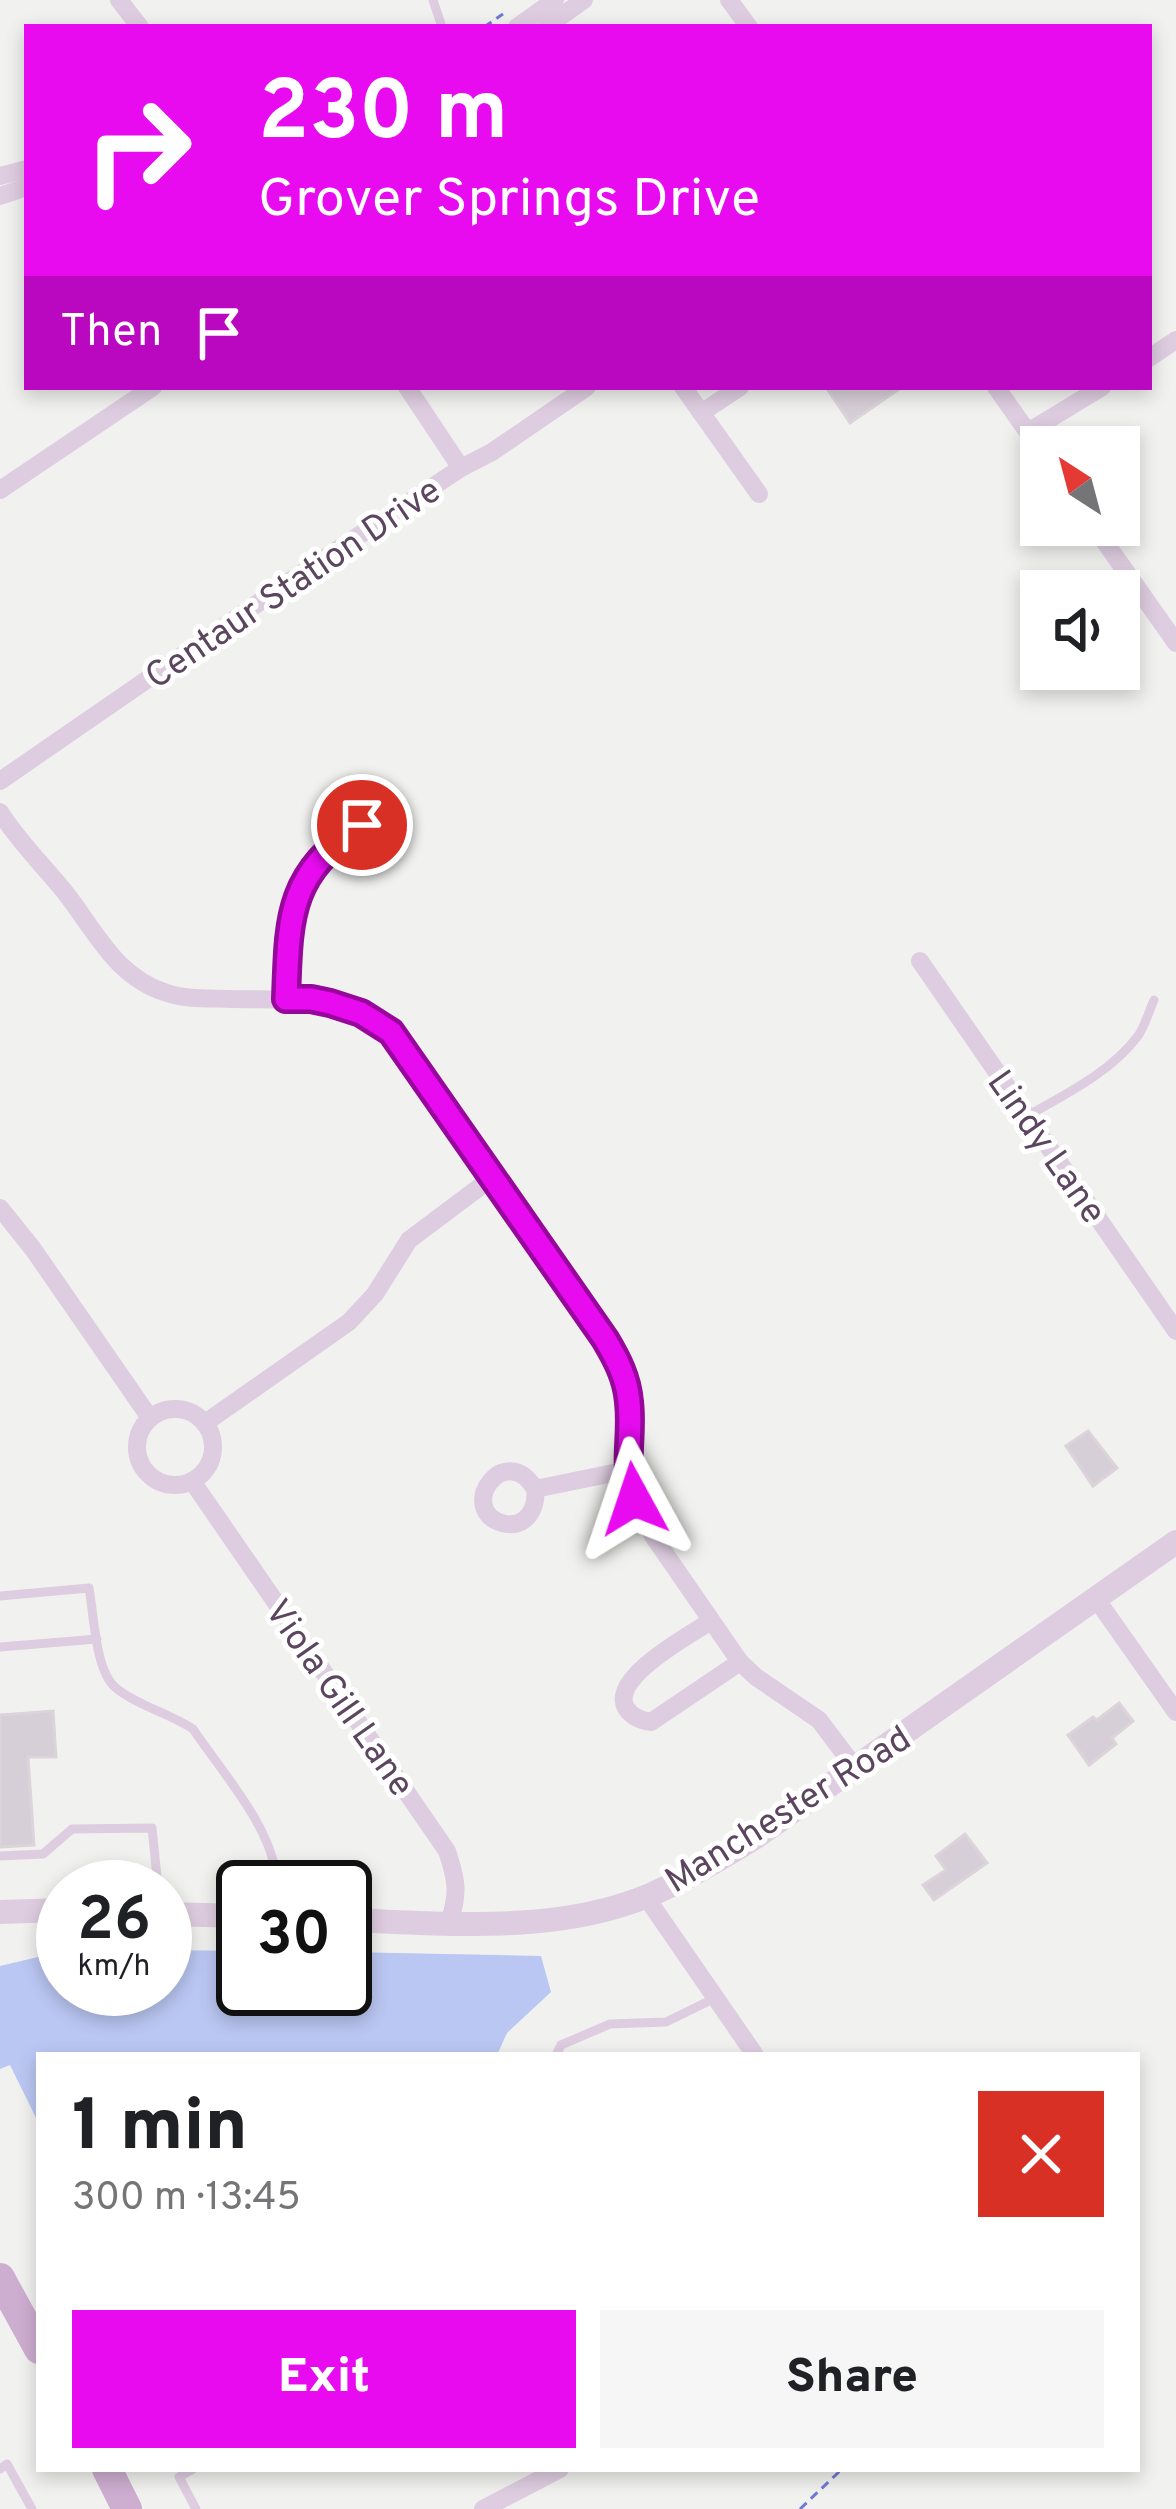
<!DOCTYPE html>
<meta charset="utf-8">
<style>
:root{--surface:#fff;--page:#f6f6f6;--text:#202124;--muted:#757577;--accent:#e80bf0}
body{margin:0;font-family:Overpass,sans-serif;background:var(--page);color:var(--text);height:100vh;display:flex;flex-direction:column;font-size:45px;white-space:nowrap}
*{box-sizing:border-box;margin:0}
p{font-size:39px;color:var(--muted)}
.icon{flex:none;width:66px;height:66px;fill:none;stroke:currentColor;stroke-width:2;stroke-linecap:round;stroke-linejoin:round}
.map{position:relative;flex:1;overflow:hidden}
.details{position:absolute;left:36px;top:2052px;width:1104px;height:420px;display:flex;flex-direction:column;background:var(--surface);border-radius:0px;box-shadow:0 6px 18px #0003}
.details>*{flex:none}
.top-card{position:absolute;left:24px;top:24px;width:1128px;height:366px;border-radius:0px;box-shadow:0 6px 18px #0003;background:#e80bf0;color:#fff;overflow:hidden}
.needle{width:78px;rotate:324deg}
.tools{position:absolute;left:1020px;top:426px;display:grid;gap:24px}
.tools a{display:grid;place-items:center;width:120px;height:120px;border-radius:0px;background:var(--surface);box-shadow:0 6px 18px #0003;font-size:60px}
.speed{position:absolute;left:36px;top:1860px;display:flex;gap:24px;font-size:60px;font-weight:700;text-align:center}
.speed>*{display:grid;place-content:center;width:156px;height:156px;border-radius:50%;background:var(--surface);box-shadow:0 6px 18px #0003;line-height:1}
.speed small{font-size:30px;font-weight:400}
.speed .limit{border:6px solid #111;border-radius:18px;background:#fff;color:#111}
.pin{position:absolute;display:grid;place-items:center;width:102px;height:102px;color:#fff;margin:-51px;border:6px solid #fff;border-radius:50%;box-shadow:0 3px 12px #0007}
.me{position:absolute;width:132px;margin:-66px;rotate:355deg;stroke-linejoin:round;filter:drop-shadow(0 0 9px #0008)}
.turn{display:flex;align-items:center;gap:42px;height:252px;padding:0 36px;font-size:54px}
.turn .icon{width:156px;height:156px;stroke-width:2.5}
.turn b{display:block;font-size:84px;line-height:102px}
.then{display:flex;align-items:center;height:114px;padding:0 36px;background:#0003;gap:24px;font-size:45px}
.round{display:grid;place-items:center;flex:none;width:126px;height:126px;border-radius:0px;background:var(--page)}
.head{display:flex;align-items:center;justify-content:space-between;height:204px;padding:0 36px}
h1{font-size:72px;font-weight:800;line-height:90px}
.button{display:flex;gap:24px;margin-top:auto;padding:24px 36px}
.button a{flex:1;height:138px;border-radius:0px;background:var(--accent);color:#fff;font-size:48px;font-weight:800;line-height:138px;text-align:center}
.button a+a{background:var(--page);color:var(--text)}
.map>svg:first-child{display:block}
.green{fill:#bbc7f3}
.building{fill:#d7cfd7;stroke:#dcd3db;stroke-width:3}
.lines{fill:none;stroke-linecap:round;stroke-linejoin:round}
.path{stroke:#7079d3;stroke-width:3;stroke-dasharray:9 6;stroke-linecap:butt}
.service{stroke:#decde0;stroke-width:9}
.minor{stroke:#decde0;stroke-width:18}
.tertiary{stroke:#decde0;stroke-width:24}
.primary{stroke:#cdadd0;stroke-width:30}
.route-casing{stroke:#97079c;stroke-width:30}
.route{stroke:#e80bf0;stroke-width:21}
.labels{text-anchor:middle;stroke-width:10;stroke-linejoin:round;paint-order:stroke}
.street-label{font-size:36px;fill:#5c465f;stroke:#fff}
</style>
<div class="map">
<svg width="1176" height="2509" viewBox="0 0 1176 2509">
<rect width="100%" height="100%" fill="#f1f2ef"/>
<path class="green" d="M165,1950l78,1v38h102v-37l196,4 10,36 -44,41 -10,22h-458v69l-29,-59 -10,4v-103l63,-15v38h102z"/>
<g class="building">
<path d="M826,387h76l-52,36z"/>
<path d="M1088,1431l29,37 -24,18 -27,-40z"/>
<path d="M1119,1703l14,18 -21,17 4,6 -27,21 -21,-30 25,-18 4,3z"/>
<path d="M53,1711l3,46h-28l6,88 -34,2v-132z"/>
<path d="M965,1834l22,29 -53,37 -11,-15 23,-15 -10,-14z"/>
</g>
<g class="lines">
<g class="path">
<path d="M484,27l19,-13"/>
<path d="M800,2509l42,-40"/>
</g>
<g class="service">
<path d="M433,0l9,27"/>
<path d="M1027,1116c39,-22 84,-44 111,-80 7,-10 11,-25 16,-36"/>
<path d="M0,1596l89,-8c5,26 6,83 27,100 22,18 53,25 77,41 30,45 84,103 84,158"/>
<path d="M0,1647l97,-8"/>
<path d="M0,1856l43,-2 29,-25 80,-1 6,59"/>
<path d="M556,2055l5,-10 49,-21 56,-2 49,-24"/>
<path d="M0,2469l7,-5 25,45"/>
<path d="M193,2469l-14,8 17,32"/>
</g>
<g class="minor">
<path d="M119,0l21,27"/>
<path d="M729,0l20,27"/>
<path d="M517,27l38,-27"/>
<path d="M546,27l38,-27"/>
<path d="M0,176l27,-7"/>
<path d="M0,196l27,-9"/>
<path d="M1149,358l27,-18"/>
<path d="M407,387l54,81"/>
<path d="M683,387l76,107"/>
<path d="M996,387l45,64"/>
<path d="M701,413l39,-26"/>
<path d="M1028,432l74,-45"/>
<path d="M0,490l153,-103"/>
<path d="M1093,525l83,118"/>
<path d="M0,781l284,-196 177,-117 31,-16 95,-65"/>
<path d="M0,812c18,29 43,53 64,79 32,40 51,86 103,102 21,7 43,5 65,6 67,1 99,-5 159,33l158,224 70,106 11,40 -3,63 6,34 20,37 87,126 16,15 63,43 37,49"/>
<path d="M920,961l256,370"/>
<path d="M286,999c2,-82 2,-125 76,-174"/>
<path d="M0,1208l33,41 117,169"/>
<circle cx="175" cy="1447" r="38"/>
<path d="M205,1423l144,-101 26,-28 34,-54 84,-63"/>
<path d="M192,1481l255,370c10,30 12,42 2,72"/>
<path d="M535,1489c-30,-50 -79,20 -33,34 23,7 36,-15 33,-34l93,-19"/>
<path d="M1097,1600l79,112"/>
<path d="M711,1621c-21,14 -102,57 -85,87 6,9 14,12 25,14l89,-60"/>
<path d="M646,1897l109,158"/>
<path d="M483,2509l77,-40"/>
</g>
<g class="tertiary">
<path d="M0,1912l63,-2"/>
<path d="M165,1914l78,2"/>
<path d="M345,1920c100,3 210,15 305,-25 37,-16 72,-37 106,-58l420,-295"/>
</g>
<g class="primary">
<path d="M0,2278l39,71"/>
<path d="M107,2469l20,40"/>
</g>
</g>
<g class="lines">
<defs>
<path id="route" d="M362,825c-75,49 -73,92 -76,174h25l19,4 31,10 30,19 214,307c12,20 22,39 24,63 4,35 -6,60 5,97"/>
</defs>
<use href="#route" class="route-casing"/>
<use href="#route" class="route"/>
</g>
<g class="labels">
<g class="street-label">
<text transform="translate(292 582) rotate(-34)" y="13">Centaur Station Drive</text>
<text transform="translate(1048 1146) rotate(55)" y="13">Lindy Lane</text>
<text transform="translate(341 1697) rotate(55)" y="13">Viola Gill Lane</text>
<text transform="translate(787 1808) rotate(-32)" y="13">Manchester Road</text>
</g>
</g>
</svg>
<div class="tools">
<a><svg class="needle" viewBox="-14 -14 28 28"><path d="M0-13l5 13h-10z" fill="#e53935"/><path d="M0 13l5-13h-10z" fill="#757577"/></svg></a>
<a><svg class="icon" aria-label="sound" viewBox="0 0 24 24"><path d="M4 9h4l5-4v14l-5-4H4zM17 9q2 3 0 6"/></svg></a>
</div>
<div class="speed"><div>26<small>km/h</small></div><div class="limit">30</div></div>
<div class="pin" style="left:362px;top:825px;background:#d93025"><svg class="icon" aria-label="arrive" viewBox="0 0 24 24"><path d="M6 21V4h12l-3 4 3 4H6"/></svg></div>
<svg class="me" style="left:634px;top:1499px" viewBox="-20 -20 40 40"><path d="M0-17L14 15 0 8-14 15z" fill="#e80bf0" stroke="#fff" stroke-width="4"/></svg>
<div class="top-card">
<div class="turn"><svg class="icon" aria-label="right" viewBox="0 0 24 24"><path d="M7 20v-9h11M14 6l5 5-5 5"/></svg><div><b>230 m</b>Grover Springs Drive</div></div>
<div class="then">Then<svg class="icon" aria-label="arrive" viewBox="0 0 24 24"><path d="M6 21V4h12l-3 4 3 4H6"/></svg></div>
</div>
<section class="details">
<div class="head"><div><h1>1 min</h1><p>300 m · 13:45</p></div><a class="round" style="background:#d93025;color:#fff"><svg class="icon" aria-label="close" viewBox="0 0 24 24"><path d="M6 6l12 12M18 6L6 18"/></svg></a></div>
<div class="button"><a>Exit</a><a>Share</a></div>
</section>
</div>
